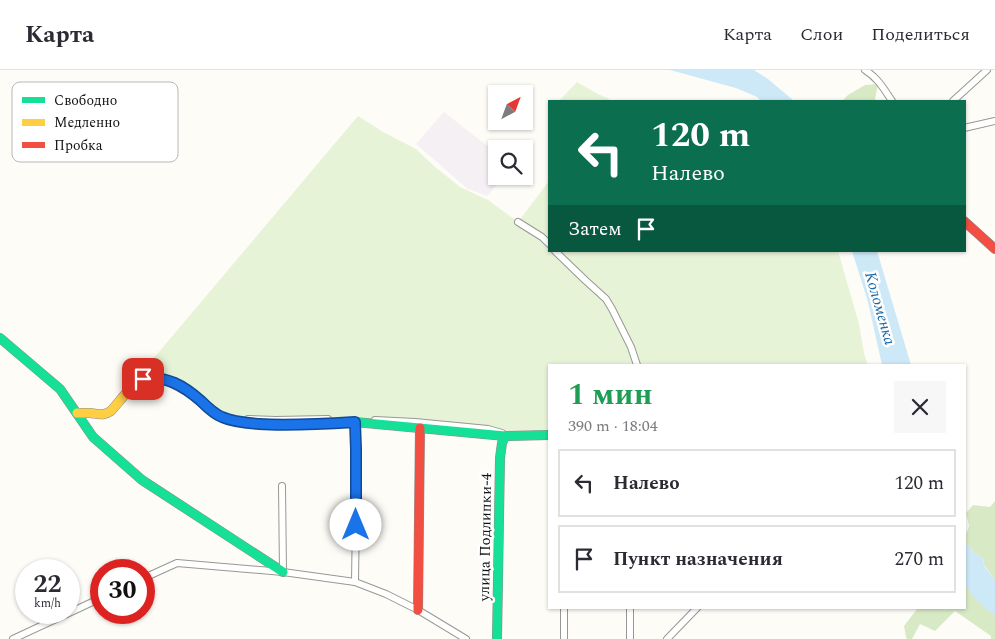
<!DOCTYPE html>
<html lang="ru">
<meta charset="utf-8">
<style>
:root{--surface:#fff;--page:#f7f7f7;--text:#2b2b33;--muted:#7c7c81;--line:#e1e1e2}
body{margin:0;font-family:Spectral,serif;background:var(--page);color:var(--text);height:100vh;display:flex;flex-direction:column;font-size:19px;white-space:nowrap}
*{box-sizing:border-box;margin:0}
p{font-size:16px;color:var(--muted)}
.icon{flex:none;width:28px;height:28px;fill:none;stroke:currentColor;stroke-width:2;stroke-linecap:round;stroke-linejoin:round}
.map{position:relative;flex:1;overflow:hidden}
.panel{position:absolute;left:548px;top:294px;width:418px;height:245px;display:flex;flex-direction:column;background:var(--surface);border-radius:0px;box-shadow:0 1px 4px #0004}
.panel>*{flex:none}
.guide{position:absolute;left:548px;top:30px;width:418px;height:152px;border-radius:0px;box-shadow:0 1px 4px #0004;background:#0b6e4f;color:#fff;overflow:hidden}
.needle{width:32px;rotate:41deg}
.tools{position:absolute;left:488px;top:15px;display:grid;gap:10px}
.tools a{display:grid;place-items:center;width:45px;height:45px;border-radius:0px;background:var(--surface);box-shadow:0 1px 4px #0004;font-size:25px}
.speed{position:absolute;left:15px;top:489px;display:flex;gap:10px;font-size:25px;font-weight:700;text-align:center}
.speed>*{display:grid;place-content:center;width:65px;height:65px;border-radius:50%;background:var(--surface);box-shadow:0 1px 4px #0004;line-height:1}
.speed small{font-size:12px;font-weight:400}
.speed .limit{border:8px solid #d22;background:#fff;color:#111}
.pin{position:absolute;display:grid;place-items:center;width:42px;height:42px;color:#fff;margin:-21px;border-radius:10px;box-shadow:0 2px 8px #0006}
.me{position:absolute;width:55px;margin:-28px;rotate:0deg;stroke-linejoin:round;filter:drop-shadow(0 0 4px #0008)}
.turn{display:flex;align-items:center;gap:18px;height:105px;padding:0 20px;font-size:22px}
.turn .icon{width:65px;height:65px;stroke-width:2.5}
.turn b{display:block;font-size:35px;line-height:42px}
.then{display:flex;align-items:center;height:48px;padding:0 20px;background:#0003;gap:10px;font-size:19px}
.round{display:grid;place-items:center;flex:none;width:52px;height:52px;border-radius:0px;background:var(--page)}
.headline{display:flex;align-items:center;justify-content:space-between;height:85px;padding:0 20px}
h1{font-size:30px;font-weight:700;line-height:38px;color:#1e9e55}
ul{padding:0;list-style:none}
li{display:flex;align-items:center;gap:15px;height:68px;margin:0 10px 8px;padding:0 10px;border:2px solid var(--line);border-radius:0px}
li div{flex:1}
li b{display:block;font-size:19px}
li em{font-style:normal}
header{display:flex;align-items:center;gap:30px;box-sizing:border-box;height:70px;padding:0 25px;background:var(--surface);border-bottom:1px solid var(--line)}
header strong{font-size:24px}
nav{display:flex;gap:28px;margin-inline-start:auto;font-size:18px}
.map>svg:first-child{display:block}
.industrial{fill:#f5f0f3}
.green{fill:#e7f3d7}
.forest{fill:#d8eac5}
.water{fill:#cde8f7}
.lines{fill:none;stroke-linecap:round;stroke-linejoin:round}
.street-casing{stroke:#979795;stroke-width:8}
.fast-casing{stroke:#8e8d8b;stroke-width:10}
.slow-casing{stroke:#8e8d8b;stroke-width:10}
.jam-casing{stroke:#8e8d8b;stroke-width:10}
.street{stroke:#fffffe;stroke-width:6}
.fast{stroke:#16e098;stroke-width:9}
.slow{stroke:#ffcf43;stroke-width:9}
.jam{stroke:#f24e42;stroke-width:9}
.route-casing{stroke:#114b97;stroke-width:12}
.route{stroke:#1a73e8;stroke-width:9}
.labels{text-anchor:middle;stroke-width:5;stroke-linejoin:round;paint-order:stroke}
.street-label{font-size:15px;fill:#111;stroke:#fff}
.water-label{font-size:16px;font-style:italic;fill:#1768a6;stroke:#fff}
.key{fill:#fff;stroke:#b8b8b8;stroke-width:1}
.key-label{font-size:14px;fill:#111}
</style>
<header>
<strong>Карта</strong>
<nav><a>Карта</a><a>Слои</a><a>Поделиться</a></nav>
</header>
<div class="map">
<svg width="995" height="569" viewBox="0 0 995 569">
<rect width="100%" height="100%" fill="#fdfcf7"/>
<path class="industrial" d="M444,42l52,41v23h8l-17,20 -19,-7 -52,-45z"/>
<g class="green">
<path d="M577,12l19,11 17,8h-54z"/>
<path d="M358,46l25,16 33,17 18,17 26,21 28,13 30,22 31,-41v70h289l21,73 5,29 4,12h-319v70l-194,-13 -76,3 -59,-11 -53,-34 -25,-8z"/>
</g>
<g class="forest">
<path d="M878,14l-3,15 2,2h-35l6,-6 17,-10z"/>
<path d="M995,431v79l-11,-15 -1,-7 -9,-5 -10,-13 5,-14 -3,-13 7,-8 17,2z"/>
<path d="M964,512c9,12 19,24 31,33v24h-4v-3l-36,-25 -20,20 -15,-7 -8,15h-5l-1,-2 -2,-11 13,-17h8v-1h39z"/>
</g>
<g class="water">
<path d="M670,0h84l14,9 26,22h-33l-4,-4 -21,-9z"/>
<path d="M852,181h25l34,114h-29l-14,-63z"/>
<path d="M964,458l2,5 -2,7 10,13 9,5 1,8 11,14v35c-11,-7 -24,-19 -30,-31 -3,-6 -1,-47 -1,-56z"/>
</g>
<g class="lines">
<defs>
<g id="street">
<path d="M865,0c13,8 19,19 27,31"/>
<path d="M953,31l34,-31"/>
<path d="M964,58l31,-7"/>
<path d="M518,152l24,15 7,7"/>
<path d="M555,181l30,29 21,19 6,10 19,38 6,18"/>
<path d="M248,349l28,1 52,-1"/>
<path d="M375,350l40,2 73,7 14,4"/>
<path d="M355,352l2,27 -2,133"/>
<path d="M282,416l1,86"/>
<path d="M144,508l33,-15 106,9 72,10 31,12 32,16 48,29"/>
<path d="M13,569l88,-41"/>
<path d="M564,569v-31"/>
<path d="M630,569v-31"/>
<path d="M667,569l30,-31"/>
</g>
<g id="fast">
<path d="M0,268l60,51 33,48 49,43 141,92"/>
<path d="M315,354l40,-2 150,14 44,-1"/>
<path d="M497,569l3,-181 2,-15 3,-7"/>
</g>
<path id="slow" d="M77,343c4,0 9,0 13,0 9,1 13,3 21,-2 21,-24 31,-45 65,-26 7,4 14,7 20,12 8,7 17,18 27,21 25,9 65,7 92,6"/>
<g id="jam">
<path d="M964,151l31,28"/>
<path d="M418,540l2,-182"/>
</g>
</defs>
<use href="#street" class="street-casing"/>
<use href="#fast" class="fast-casing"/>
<use href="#slow" class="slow-casing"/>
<use href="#jam" class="jam-casing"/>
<use href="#street" class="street"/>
<use href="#fast" class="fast"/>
<use href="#slow" class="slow"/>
<use href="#jam" class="jam"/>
</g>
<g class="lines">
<defs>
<path id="route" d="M143,309c23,-4 41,7 58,22 6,6 13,13 21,16 11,5 25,6 37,7 32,2 64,0 96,-2l1,27v76"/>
</defs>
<use href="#route" class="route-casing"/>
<use href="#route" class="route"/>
</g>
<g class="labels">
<g class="street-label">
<text transform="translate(485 467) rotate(-89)" y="5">улица Подлипки-4</text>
</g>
<g class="water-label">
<text transform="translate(881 238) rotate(74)" y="6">Коломенка</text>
</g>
</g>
<rect x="12" y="12" width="166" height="80" rx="8" class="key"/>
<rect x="22" y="27" width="23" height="6" fill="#16e098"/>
<rect x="22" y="49" width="23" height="7" fill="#ffcf43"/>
<rect x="22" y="72" width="23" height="6" fill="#f24e42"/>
<g class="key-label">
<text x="54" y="35">Свободно</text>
<text x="54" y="57">Медленно</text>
<text x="54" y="80">Пробка</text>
</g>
</svg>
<div class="tools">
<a><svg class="needle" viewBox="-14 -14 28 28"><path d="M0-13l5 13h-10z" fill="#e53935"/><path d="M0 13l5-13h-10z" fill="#7c7c81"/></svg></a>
<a><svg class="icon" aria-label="search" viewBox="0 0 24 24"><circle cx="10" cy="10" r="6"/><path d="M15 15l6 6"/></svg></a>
</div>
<div class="speed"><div>22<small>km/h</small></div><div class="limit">30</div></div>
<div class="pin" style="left:143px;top:309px;background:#d93025"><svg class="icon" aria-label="arrive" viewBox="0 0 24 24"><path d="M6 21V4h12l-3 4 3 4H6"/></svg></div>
<svg class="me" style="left:356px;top:455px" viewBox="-20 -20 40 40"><circle r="19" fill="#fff"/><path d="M0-13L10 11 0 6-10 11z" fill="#1a73e8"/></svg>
<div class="guide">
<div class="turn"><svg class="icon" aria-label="left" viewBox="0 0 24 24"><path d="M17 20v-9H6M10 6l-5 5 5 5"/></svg><div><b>120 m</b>Налево</div></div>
<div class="then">Затем<svg class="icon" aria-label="arrive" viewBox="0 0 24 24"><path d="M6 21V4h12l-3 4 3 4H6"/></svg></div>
</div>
<section class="panel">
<div class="headline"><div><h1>1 мин</h1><p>390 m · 18:04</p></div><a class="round"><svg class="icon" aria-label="close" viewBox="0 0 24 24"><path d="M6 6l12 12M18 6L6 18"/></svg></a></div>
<ul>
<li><svg class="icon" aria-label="left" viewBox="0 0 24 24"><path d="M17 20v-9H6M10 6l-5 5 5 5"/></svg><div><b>Налево</b></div><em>120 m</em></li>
<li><svg class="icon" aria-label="arrive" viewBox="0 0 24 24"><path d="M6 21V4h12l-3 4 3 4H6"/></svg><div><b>Пункт назначения</b></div><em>270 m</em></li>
</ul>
</section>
</div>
